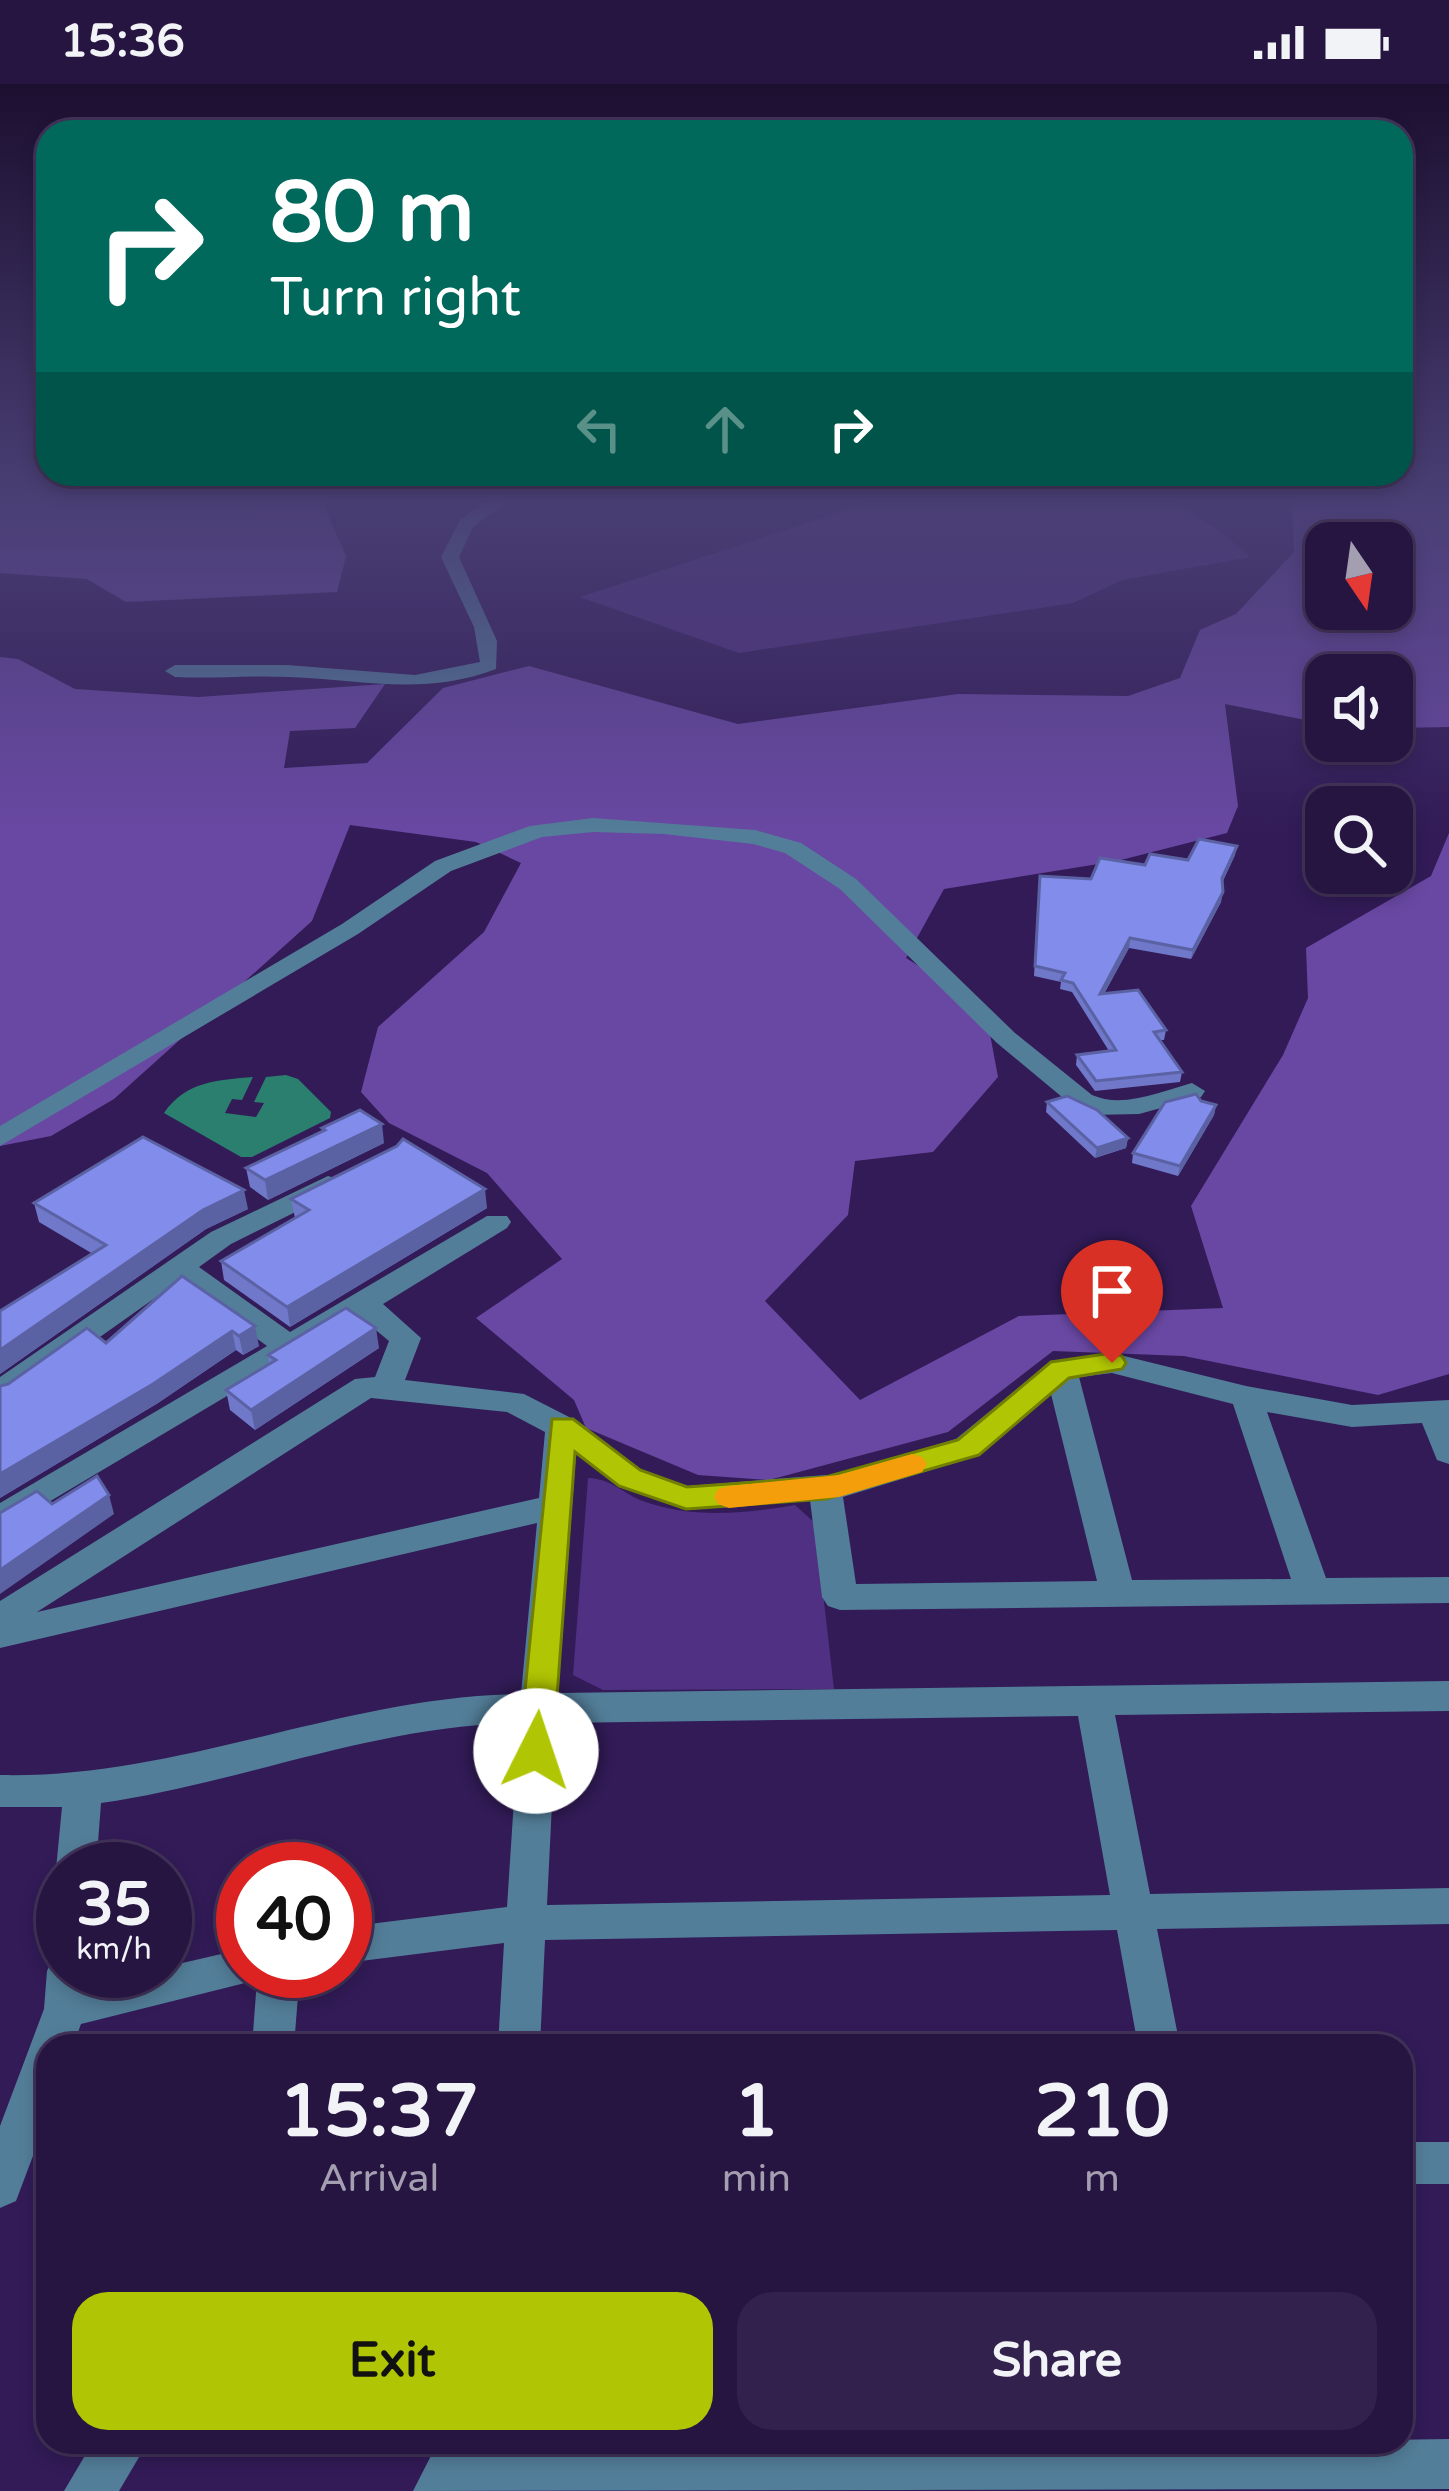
<!DOCTYPE html>
<style>
:root{--surface:#261441;--page:#32214c;--text:#f1f3f6;--muted:#a49eb1;--line:#42335a;--accent:#b0c503}
body{margin:0;font-family:"Varela Round",sans-serif;background:var(--page);color:var(--text);height:100vh;display:flex;flex-direction:column;font-size:45px;white-space:nowrap}
*{box-sizing:border-box;margin:0}
p{font-size:39px;color:var(--muted)}
.icon{flex:none;width:66px;height:66px;fill:none;stroke:currentColor;stroke-width:2;stroke-linecap:round;stroke-linejoin:round}
.map{position:relative;flex:1;overflow:hidden}
.sheet{position:absolute;left:36px;top:1950px;width:1377px;height:420px;display:flex;flex-direction:column;background:var(--surface);border-radius:36px;box-shadow:0 6px 18px #0003,0 0 0 3px var(--line)}
.sheet>*{flex:none}
.banner{position:absolute;left:36px;top:36px;width:1377px;height:366px;border-radius:36px;box-shadow:0 6px 18px #0003,0 0 0 3px var(--line);background:#00695c;color:#fff;overflow:hidden}
.needle{width:78px;rotate:167deg}
.fabs{position:absolute;left:1305px;top:438px;display:grid;gap:24px}
.fabs a{display:grid;place-items:center;width:108px;height:108px;border-radius:24px;background:var(--surface);box-shadow:0 6px 18px #0003,0 0 0 3px var(--line);font-size:60px}
.speed{position:absolute;left:36px;top:1758px;display:flex;gap:24px;font-size:60px;font-weight:700;text-align:center}
.speed>*{display:grid;place-content:center;width:156px;height:156px;border-radius:50%;background:var(--surface);box-shadow:0 6px 18px #0003,0 0 0 3px var(--line);line-height:1}
.speed small{font-size:30px;font-weight:400}
.speed .limit{border:18px solid #d22;background:#fff;color:#111}
.pin{position:absolute;display:grid;place-items:center;width:102px;height:102px;color:#fff;margin:-123px -51px;border-radius:50% 50% 50% 0;rotate:-45deg;box-shadow:0 0 12px #0007}
.pin .icon{rotate:45deg}
.me{position:absolute;width:132px;margin:-66px;rotate:4deg;stroke-linejoin:round;filter:drop-shadow(0 0 9px #0008)}
.turn{display:flex;align-items:center;gap:42px;height:252px;padding:0 36px;font-size:54px}
.turn .icon{width:156px;height:156px;stroke-width:2.5}
.turn b{display:block;font-size:84px;line-height:102px}
.lanes{display:flex;align-items:center;height:114px;padding:0 36px;background:#0003;justify-content:center;gap:60px;direction:ltr}
.lanes .off{opacity:.35}
.eta{display:flex;justify-content:space-evenly;align-items:center;height:204px;text-align:center}
.eta b{font-size:72px;font-weight:700;line-height:84px}
.button{display:flex;gap:24px;margin-top:auto;padding:24px 36px}
.button a{flex:1;height:138px;border-radius:36px;background:var(--accent);color:#111;font-size:48px;font-weight:700;line-height:138px;text-align:center}
.button a+a{background:var(--page);color:var(--text)}
.status{display:flex;justify-content:space-between;align-items:center;height:84px;padding:0 60px;background:var(--surface);direction:ltr}
.status svg{height:33px;fill:currentColor}
.map>svg:first-child{display:block}
.green{fill:#4f3082}
.forest{fill:#6948a3;fill-rule:evenodd}
.water{fill:#2a7f6e}
.lines{fill:none;stroke-linecap:round;stroke-linejoin:round}
.minor{fill:#537e99;fill-rule:evenodd}
.wall{fill:#7078ca}
.shaded-wall{fill:#5b62a4}
.building{fill:#828ceb;stroke:#5b62a4;stroke-width:3}
.route{fill:#b0c503;stroke:#728002;stroke-width:3}
.slow{fill:#f59e0b}
</style>
<div class="status"><b>15:36</b><svg viewBox="0 0 49 12"><path d="M0 12V9h3v3zM5 12V6h3v6zM10 12V3h3v9zM15 12V0h3v12zM26 1h20v11H26zM47 4h2v5h-2z"/></svg></div>
<div class="map">
<svg width="1449" height="2407" viewBox="0 0 1449 2407">
<rect width="100%" height="100%" fill="#321b57"/>
<g class="green">
<path d="M877,416h292l50,30 31,27 -128,23 -49,23 -334,50 -159,-56z"/>
<path d="M588,1394c23,1 32,13 52,22 49,19 105,14 155,5l20,18 19,166 -231,1 -30,-15z"/>
</g>
<g class="forest">
<path d="M0,416h327l-2,9 21,47 -9,36 -211,10 -39,-23 -87,-6z"/>
<path d="M1300,416h149v227l-57,1v-53h-66v49l-101,-20 13,102 -11,27 -110,28 -173,28 -38,69 79,49 13,70 -65,75 -78,9 -7,54 -83,86 95,99 159,-84 204,-8 -32,-102 92,-151 25,-57 -2,-50 125,-72 18,-43v541l-71,21 -194,-39 -131,-5 -105,81 -179,48 -71,-5 -112,-47 -12,-28 -98,-82 86,-59 -75,-86 -98,-50 -28,-31 17,-65 106,-95 37,-69 -45,-21 -126,-17 -38,96 -198,178 -63,37 -51,10v-489l18,2 57,30 123,8 187,-13 -30,44 -65,3 -6,37 83,-5 76,-75 86,-22 209,58 220,-30 170,2 52,-18 20,-48 36,-16 58,-62 -2,-46zM1326,459h66v66h-66z"/>
</g>
<path class="water" d="M286,991l12,4 33,33 -1,6 -78,39h-11l-77,-44c22,-32 54,-33 89,-36l-11,23 -10,-1 -7,14 31,4 8,-14 -10,-1 12,-25z"/>
<g class="lines">
<g class="minor">
<path d="M489,416h20l-36,27 -14,30 38,84 -1,28c-70,27 -134,11 -207,8 -38,-2 -76,2 -114,0l-10,-6 10,-6h112l128,10 65,-13 -6,-35 -33,-70 19,-37z"/>
<path d="M593,734l162,12 46,13 55,36 159,154 77,62c31,14 70,-4 100,-12l13,8 -4,6 -62,17 -49,1 -16,-8 -77,-64 -157,-154 -55,-36 -32,-9 -89,-10 -71,-2 -51,5 -91,34 -93,63 -358,212v-20l342,-202 93,-63 95,-35z"/>
<path d="M328,1092l10,3 4,6 -4,6 -107,53 -32,23 91,65 197,-116h20l4,6 -4,6 -124,76 38,34 -16,42 119,14 49,25 69,51 46,16 151,-12 117,-35 94,-77 62,-9 134,33 106,19 97,-5v64l-12,-4 -15,-37 -70,4 -85,-15 59,166 123,-1v26l-609,7 -12,-4 -6,-9 -12,-97 -124,10 -68,-24 -42,-32 -18,239 891,-12v30l-334,4 35,179 299,-6v36l-292,5 23,117h-42l-21,-116 -572,10 -5,106h-42l6,-103 -159,20v-36l162,-20 12,-184c-144,2 -278,60 -418,80l-5,66h-33l-1,12 -6,-12 6,-62h-62v-32c179,4 343,-79 521,-81l16,-171 -537,125v-47l355,-222 20,-2 14,-36 -29,-24 -360,214v-28l267,-157 -88,-65 -168,119 -11,3v-26l211,-145zM1112,1289l121,31 58,175 -159,1 -53,-203zM1051,1310l46,187 -241,3 -13,-87 137,-42zM371,1314l136,14 38,20 -6,66 -502,114zM1078,1632l32,179 -563,10 9,-182z"/>
<path d="M243,1865v22h57l-6,75h-42l5,-66 -176,44 -8,22h-25v70l-32,85 -16,7v-82l44,-117 3,-38 6,-13 10,-4v17h26l-1,14 77,-14v-4z"/>
<rect x="1401" y="2058" width="48" height="42"/>
<path d="M1449,2355v50l-1036,2 25,-49h52l-5,12z"/>
<path d="M93,2358h55l-29,49h-55z"/>
</g>
</g>
<g class="wall">
<path d="M1235,771l-13,28 -1,19 -30,57 -62,-11 -25,46 62,36 -2,10h-4l22,32 -2,10 -85,9 -19,-26 1,-10 32,-4 -37,-59 -12,-3 1,-7 -27,-6 6,-100 51,3 54,-14z"/>
<path d="M1201,1017l15,4 -2,10 -36,61 -46,-13 1,-10z"/>
<path d="M1047,1018l81,36 -2,10 -31,10 -49,-46z"/>
<path d="M322,1044l62,15 -116,57 -18,-13 -4,-19 76,-37z"/>
<path d="M291,1115l196,9 -197,119 -66,-47 -3,-19 74,-43z"/>
<path d="M34,1119l214,6 -42,20 -206,145v-63l93,-57 -54,-32z"/>
<path d="M182,1192l77,70 -16,9 -7,-5 -78,53 -158,95v-112l106,-43z"/>
<path d="M379,1264l-124,82 -25,-20 -4,-20 43,-26 -1,-9z"/>
</g>
<g class="shaded-wall">
<path d="M1237,762l-2,9 -15,32 2,-9z"/>
<path d="M1223,808l-2,10 -30,57 2,-9z"/>
<path d="M1130,854l-1,10 -31,56 2,-10z"/>
<path d="M1216,1021l-2,10 -36,61 2,-10z"/>
<path d="M382,1040l2,19 -116,57 -3,-20z"/>
<path d="M1128,1054l-2,10 -31,10 2,-10z"/>
<path d="M485,1105l2,19 -197,119 -3,-20z"/>
<path d="M244,1106l4,19 -42,20 -206,145v-24l203,-140z"/>
<path d="M255,1242l4,20 -16,9 -4,-19z"/>
<path d="M376,1244l3,20 -124,82 -4,-20z"/>
<path d="M232,1247l4,19 -78,53 -158,95v-24z"/>
<path d="M109,1411l5,19 -114,80v-24z"/>
</g>
<g class="building">
<path d="M1199,755l38,7 -15,32 1,14 -30,58 -63,-12 -30,56 38,-4 28,40 -12,2 28,40 -86,9 -19,-26 39,-5 -43,-67 -12,-3 4,-7 -30,-7 5,-90 51,3 9,-21 45,7 5,-11 38,6z"/>
<path d="M1196,1010l5,7 15,4 -36,61 -47,-13 32,-51z"/>
<path d="M1067,1012l30,14 31,28 -31,10 -50,-46z"/>
<path d="M360,1026l22,14 -117,56 -19,-12 79,-38 -3,-2z"/>
<path d="M143,1053l101,53 -41,20 -203,140v-39l106,-66 -72,-42z"/>
<path d="M403,1055l82,50 -198,118 -66,-46 88,-51 -18,-11 106,-53z"/>
<path d="M182,1192l73,50 -16,10 -7,-5 -79,53 -153,90v-88l8,-2 79,-56 19,15z"/>
<path d="M346,1224l30,20 -125,82 -25,-20 50,-30 -8,-5z"/>
<path d="M97,1392l12,19 -109,75v-57l37,-22 15,13z"/>
</g>
<linearGradient id="sky" x2="0" y2="1"><stop stop-color="#1c0f30"/><stop offset="0.55" stop-color="#493f74"/><stop offset="1" stop-color="#493f74" stop-opacity="0"/></linearGradient>
<rect width="1449" height="753" fill="url(#sky)"/>
<path class="route" d="M1112,1269l10,3 4,7 -4,6 -53,9 -90,77 -153,44 -140,10 -67,-23 -44,-34 -22,299 -5,10 -12,4 -12,-4 -5,-10 33,-332h21l67,51 47,17 139,-10 132,-37 93,-78z"/>
<path class="slow" d="M912,1370l10,3 5,7 -5,8 -83,25 -110,11 -11,-4 -4,-7 4,-8 11,-3 110,-11z"/>
</svg>
<div class="fabs">
<a><svg class="needle" viewBox="-14 -14 28 28"><path d="M0-13l5 13h-10z" fill="#e53935"/><path d="M0 13l5-13h-10z" fill="#a49eb1"/></svg></a>
<a><svg class="icon" aria-label="sound" viewBox="0 0 24 24"><path d="M4 9h4l5-4v14l-5-4H4zM17 9q2 3 0 6"/></svg></a>
<a><svg class="icon" aria-label="search" viewBox="0 0 24 24"><circle cx="10" cy="10" r="6"/><path d="M15 15l6 6"/></svg></a>
</div>
<div class="speed"><div>35<small>km/h</small></div><div class="limit">40</div></div>
<div class="pin" style="left:1112px;top:1279px;background:#d93025"><svg class="icon" aria-label="arrive" viewBox="0 0 24 24"><path d="M6 21V4h12l-3 4 3 4H6"/></svg></div>
<svg class="me" style="left:536px;top:1667px" viewBox="-20 -20 40 40"><circle r="19" fill="#fff"/><path d="M0-13L10 11 0 6-10 11z" fill="#b0c503"/></svg>
<div class="banner">
<div class="turn"><svg class="icon" aria-label="right" viewBox="0 0 24 24"><path d="M7 20v-9h11M14 6l5 5-5 5"/></svg><div><b>80 m</b>Turn right</div></div>
<div class="lanes"><svg class="icon off" aria-label="left" viewBox="0 0 24 24"><path d="M17 20v-9H6M10 6l-5 5 5 5"/></svg><svg class="icon off" aria-label="ahead" viewBox="0 0 24 24"><path d="M12 20V5M6 11l6-6 6 6"/></svg><svg class="icon" aria-label="right" viewBox="0 0 24 24"><path d="M7 20v-9h11M14 6l5 5-5 5"/></svg></div>
</div>
<section class="sheet">
<div class="eta">
<div><b>15:37</b><p>Arrival</p></div>
<div><b>1</b><p>min</p></div>
<div><b>210</b><p>m</p></div>
</div>
<div class="button"><a>Exit</a><a>Share</a></div>
</section>
</div>
